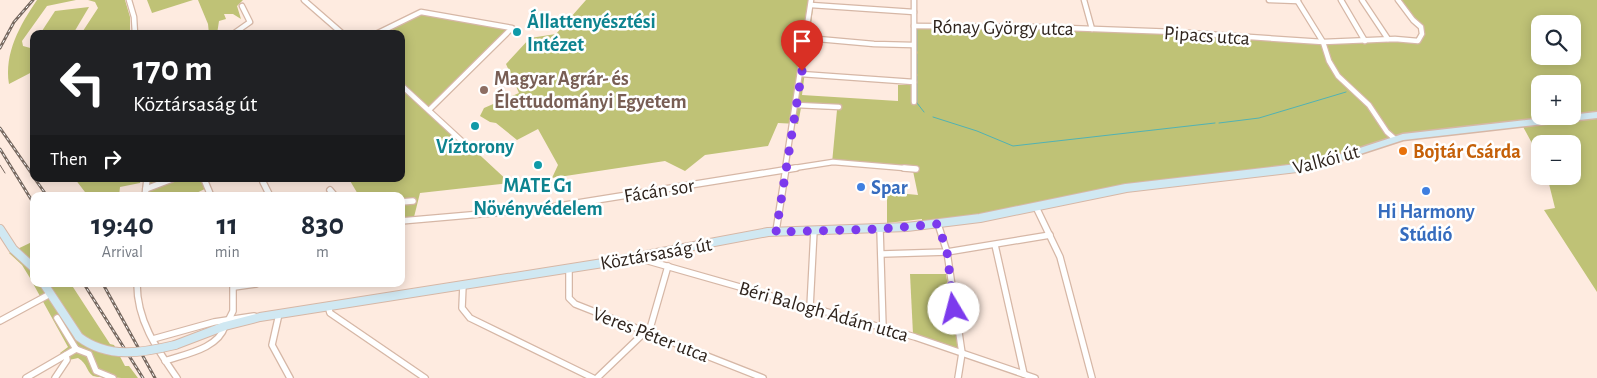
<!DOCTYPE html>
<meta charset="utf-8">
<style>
:root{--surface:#fff;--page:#f6f6f7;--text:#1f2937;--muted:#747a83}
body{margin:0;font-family:"Alegreya Sans",sans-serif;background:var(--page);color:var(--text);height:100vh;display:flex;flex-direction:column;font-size:19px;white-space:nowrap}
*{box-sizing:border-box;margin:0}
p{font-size:16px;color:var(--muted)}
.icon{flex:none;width:28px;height:28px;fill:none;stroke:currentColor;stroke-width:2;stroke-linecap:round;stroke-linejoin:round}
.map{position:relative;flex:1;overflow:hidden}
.side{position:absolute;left:30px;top:192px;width:375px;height:95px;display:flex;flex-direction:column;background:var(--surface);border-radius:10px;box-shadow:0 2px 12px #0003}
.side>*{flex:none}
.hud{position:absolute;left:30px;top:30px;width:375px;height:152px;border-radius:10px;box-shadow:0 2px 12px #0003;background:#202124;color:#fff;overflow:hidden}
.buttons{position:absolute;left:1531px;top:15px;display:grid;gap:10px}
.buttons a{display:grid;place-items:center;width:50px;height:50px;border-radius:10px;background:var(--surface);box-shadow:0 2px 12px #0003;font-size:25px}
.pin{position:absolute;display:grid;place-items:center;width:42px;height:42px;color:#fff;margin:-51px -21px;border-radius:50% 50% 50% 0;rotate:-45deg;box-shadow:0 0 5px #0007}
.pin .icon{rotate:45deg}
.me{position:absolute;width:55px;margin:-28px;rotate:352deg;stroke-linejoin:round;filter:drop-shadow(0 0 4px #0008)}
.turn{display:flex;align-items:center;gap:18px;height:105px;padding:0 20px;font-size:22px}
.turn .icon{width:65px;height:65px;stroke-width:2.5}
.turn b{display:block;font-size:35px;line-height:42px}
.then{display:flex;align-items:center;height:48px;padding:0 20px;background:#0003;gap:10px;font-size:19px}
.eta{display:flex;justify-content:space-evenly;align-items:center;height:85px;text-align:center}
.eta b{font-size:30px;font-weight:700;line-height:35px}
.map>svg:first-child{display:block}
.green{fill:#bfc276;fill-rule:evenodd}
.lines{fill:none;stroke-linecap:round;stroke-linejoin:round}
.stream{stroke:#51b2b3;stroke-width:1}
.minor-far1-casing{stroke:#d6b7a6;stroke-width:7}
.minor-casing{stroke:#d6b7a6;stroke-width:8}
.secondary-far1-casing{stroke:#d6b7a6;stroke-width:9}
.secondary-casing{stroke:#d6b7a6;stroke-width:10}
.minor-far1{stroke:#fff;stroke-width:4.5}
.minor{stroke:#fff;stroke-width:5.5}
.secondary-far1{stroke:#d0e8f2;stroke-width:6}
.secondary{stroke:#d0e8f2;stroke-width:8}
.tram{stroke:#776960;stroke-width:1}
.rail-casing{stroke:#776960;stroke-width:3}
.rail{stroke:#fff;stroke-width:1;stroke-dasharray:3;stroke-linecap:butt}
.secondary-bridge-casing{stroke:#d6b7a6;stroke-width:10;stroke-linecap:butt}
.secondary-bridge{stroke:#d0e8f2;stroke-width:8}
.route{stroke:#7c3aed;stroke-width:9;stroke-dasharray:0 16.2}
.culture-dot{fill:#0f9aa8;stroke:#fff;stroke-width:2}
.education-dot{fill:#8d6e63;stroke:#fff;stroke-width:2}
.food-dot{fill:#e8710a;stroke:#fff;stroke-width:2}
.shop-dot{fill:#3f7fe0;stroke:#fff;stroke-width:2}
.labels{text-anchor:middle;stroke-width:5;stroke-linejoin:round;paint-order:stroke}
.culture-label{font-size:20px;font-weight:bold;fill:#0d838f;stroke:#fff}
.street-label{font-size:20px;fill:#2f241d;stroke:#fff}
.education-label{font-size:20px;font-weight:bold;fill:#785e54;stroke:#fff;text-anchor:start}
.food-label{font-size:20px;font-weight:bold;fill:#c56008;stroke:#fff;text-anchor:start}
.shop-label{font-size:20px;font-weight:bold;fill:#366cbe;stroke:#fff;text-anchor:start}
</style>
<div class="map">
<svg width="1597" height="378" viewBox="0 0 1597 378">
<rect width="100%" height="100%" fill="#feebe0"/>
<g class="green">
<path d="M37,0h39l-29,6 -25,35 1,5 11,3v22l-25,13c-5,-31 11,-59 28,-84z"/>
<path d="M88,0h37l5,17v17h-49l17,-26 -3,-6z"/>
<path d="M147,0h46l-41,13z"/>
<path d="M225,0h18l-6,6 4,13 -8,-5h-9l2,5 -7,2 -2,13h-8l-1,-10 -10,-24z"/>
<path d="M586,0h228l-12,95 96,6v-16h17l1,-57 2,-1 62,2 75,-1 270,15 95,-2 4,-9 -25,-32h198v292l-53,-82 11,-2 -8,-32h25v-32h-32v14l-19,-35 -121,13 -84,28 -185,21 -149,30 -60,7v-3l-35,4v-31l31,3 -5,-24 -81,-8 5,-53 -36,-2 -3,16 -20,-1 -10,23 -63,9 -20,16 -20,-10 -113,17 6,-13 -20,-36 -21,11 -21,-17 -6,-1 -10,-6 4,-8 35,-15 -13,-29 24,-26 26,-4zM1540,24h32v32h-32zM1540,84h32v32h-32z"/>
<path d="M89,7l-16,27h-33l15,-23z"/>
<path d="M420,13l87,16 -78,79 81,75 -90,10 -6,24 -13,1v-22h-42l-10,-17h52v-145h-22z"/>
<path d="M75,179h66l-1,4 -20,4 -1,9h-31z"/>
<path d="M150,179h53l4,9 -15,7v1h-45z"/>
<path d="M34,241v43h37l39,60 4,1 11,21h4l9,12c-9,0 -38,0 -45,-2 -7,-5 -5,-12 -15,-18l-9,2 -3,5 -6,-12 8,-6 -38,-69 -8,-13 -13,-12z"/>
<path d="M910,274h36l12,74 -2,1 -43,-15z"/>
</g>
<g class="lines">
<g class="stream">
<path d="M917,29v22"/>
<path d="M917,54v20"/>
<path d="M917,76v27l7,9"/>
<path d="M933,117l44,14 36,15 202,-23"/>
<path d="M1219,123l40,-5 87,-26"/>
</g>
<defs>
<g id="minor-far1">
<path d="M129,0l5,17 1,17"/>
<path d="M304,0l39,34"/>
<path d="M914,0v102"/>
<path d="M1084,0l8,29"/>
<path d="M1269,0l29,1"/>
<path d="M1297,0l26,42 6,19 9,15 31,29 18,27 8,7"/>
<path d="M1341,0l24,41"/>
<path d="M1362,0l26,39"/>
<path d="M811,5l103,7"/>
<path d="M914,26l126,1 136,5 147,10 72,-3 23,2 4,-7 -1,-7 -8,-7 -15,-20"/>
<path d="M233,34l17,-12 -8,-16"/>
<path d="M376,34l45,-22 91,16 -83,82"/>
<path d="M807,38l67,6 39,1"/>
<path d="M801,74l113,8"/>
<path d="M401,85l63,58"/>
<path d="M796,105l43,2"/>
<path d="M785,169l26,-169"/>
<path d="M788,169l45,-7 83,7"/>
</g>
<g id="minor">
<path d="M904,168l12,1"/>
<path d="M204,179l7,17"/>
<path d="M263,182l7,14"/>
<path d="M146,189l26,-10"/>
<path d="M330,190l5,6"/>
<path d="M145,196l2,-17"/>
<path d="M401,202l12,-1"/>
<path d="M1036,207l24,50 32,121"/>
<path d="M401,221l139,-12 256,-41"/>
<path d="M938,224l9,28 15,101 -4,25"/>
<path d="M880,229l3,99"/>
<path d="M776,231l10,-63"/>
<path d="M995,245l29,129"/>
<path d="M882,254l65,-2 103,-17"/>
<path d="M641,256l4,4 270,77 120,41"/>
<path d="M569,268v30l6,6 188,74"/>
<path d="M137,284c0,37 20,65 40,94"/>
<path d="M463,285l-1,23 8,10 123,60"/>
<path d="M234,287l22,-3"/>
<path d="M328,306l2,7 95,65"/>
<path d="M810,307l4,-77"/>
<path d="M279,314l-7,31 18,33"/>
<path d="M57,318l19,31"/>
<path d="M229,319l4,-8v-27"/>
<path d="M0,321l50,-27"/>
<path d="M649,332l19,-66"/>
<path d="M153,339l61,-17 40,-6"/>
<path d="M76,349l13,5 7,17 17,7"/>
<path d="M165,361c20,-7 53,-12 60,-35"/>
<path d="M26,378l50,-29"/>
<path d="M55,378l12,-18 -1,-5"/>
<path d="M597,378l49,-47"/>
</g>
<path id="secondary-far1" d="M1287,169l27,-3 89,-29 194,-22"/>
<g id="secondary">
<path d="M0,229l13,20 21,19"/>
<path d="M44,284l35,53"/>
<path d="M175,345l50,-19 35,-9 343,-54 165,-31 139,-5 73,-9 146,-30 171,-20"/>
</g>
</defs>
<use href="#minor-far1" class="minor-far1-casing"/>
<use href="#minor" class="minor-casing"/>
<use href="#secondary-far1" class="secondary-far1-casing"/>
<use href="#secondary" class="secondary-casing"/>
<use href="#minor-far1" class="minor-far1"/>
<use href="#minor" class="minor"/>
<use href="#secondary-far1" class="secondary-far1"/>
<use href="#secondary" class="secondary"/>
<path class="tram" d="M0,165l5,8"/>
<defs>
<g id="rail">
<path d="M0,48l14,-26 19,-22"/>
<path d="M0,128l34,49"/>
<path d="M0,149l34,55"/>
<path d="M35,179l12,17"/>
<path d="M84,284l59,94"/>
<path d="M103,284l52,94"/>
</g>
</defs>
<use href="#rail" class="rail-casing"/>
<use href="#rail" class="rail"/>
<defs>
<path id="secondary-bridge" d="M79,337c29,22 63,16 96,8"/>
</defs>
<use href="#secondary-bridge" class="secondary-bridge-casing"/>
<use href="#secondary-bridge" class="secondary-bridge"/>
</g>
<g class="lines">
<path class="route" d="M802,71l-26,161 104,-3 58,-5 9,28 7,57"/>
</g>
<g class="culture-dot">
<circle cx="517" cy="32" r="5"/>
<circle cx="475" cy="126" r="5"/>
<circle cx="538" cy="165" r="5"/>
</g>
<circle class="education-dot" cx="484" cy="90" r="5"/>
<circle class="food-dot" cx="1403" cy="151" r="5"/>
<g class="shop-dot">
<circle cx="861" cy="187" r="5"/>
<circle cx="1426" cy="191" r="5"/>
</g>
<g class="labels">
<g class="culture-label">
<text x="527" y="28" text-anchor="start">Állattenyésztési<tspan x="527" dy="23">Intézet</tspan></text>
<text x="475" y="153">Víztorony</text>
<text x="538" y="192">MATE G1<tspan x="538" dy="23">Növényvédelem</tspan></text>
</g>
<g class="street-label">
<text transform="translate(1003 27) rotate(1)" y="7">Rónay György utca</text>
<text transform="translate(1207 35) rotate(4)" y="7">Pipacs utca</text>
<text transform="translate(1326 159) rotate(-15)" y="7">Valkói út</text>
<text transform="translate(659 190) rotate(-9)" y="7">Fácán sor</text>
<text transform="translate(656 253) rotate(-10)" y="7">Köztársaság út</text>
<text transform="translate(824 311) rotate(16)" y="7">Béri Balogh Ádám utca</text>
<text transform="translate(651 334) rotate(21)" y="7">Veres Péter utca</text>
</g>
<g class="education-label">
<text x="494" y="85">Magyar Agrár- és<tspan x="494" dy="23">Élettudományi Egyetem</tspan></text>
</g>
<g class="food-label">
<text x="1413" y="158">Bojtár Csárda</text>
</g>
<g class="shop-label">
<text x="871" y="194">Spar</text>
<text x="1426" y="218" text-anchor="middle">Hi Harmony<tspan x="1426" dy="23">Stúdió</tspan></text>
</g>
</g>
</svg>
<div class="buttons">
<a><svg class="icon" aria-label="search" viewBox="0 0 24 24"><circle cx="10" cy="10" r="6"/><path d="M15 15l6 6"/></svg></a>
<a>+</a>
<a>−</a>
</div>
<div class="pin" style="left:802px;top:71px;background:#d93025"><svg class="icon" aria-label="arrive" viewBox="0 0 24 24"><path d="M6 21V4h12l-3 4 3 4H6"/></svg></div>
<svg class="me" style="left:954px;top:309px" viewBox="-20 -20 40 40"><circle r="19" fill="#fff"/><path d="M0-13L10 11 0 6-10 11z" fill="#7c3aed"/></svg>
<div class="hud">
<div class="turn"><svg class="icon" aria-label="left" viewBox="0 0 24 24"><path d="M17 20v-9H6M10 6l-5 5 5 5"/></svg><div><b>170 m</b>Köztársaság út</div></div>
<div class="then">Then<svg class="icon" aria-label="right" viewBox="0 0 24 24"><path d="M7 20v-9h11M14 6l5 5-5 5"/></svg></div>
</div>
<section class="side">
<div class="eta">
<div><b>19:40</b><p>Arrival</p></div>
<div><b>11</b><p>min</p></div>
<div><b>830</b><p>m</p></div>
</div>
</section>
</div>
